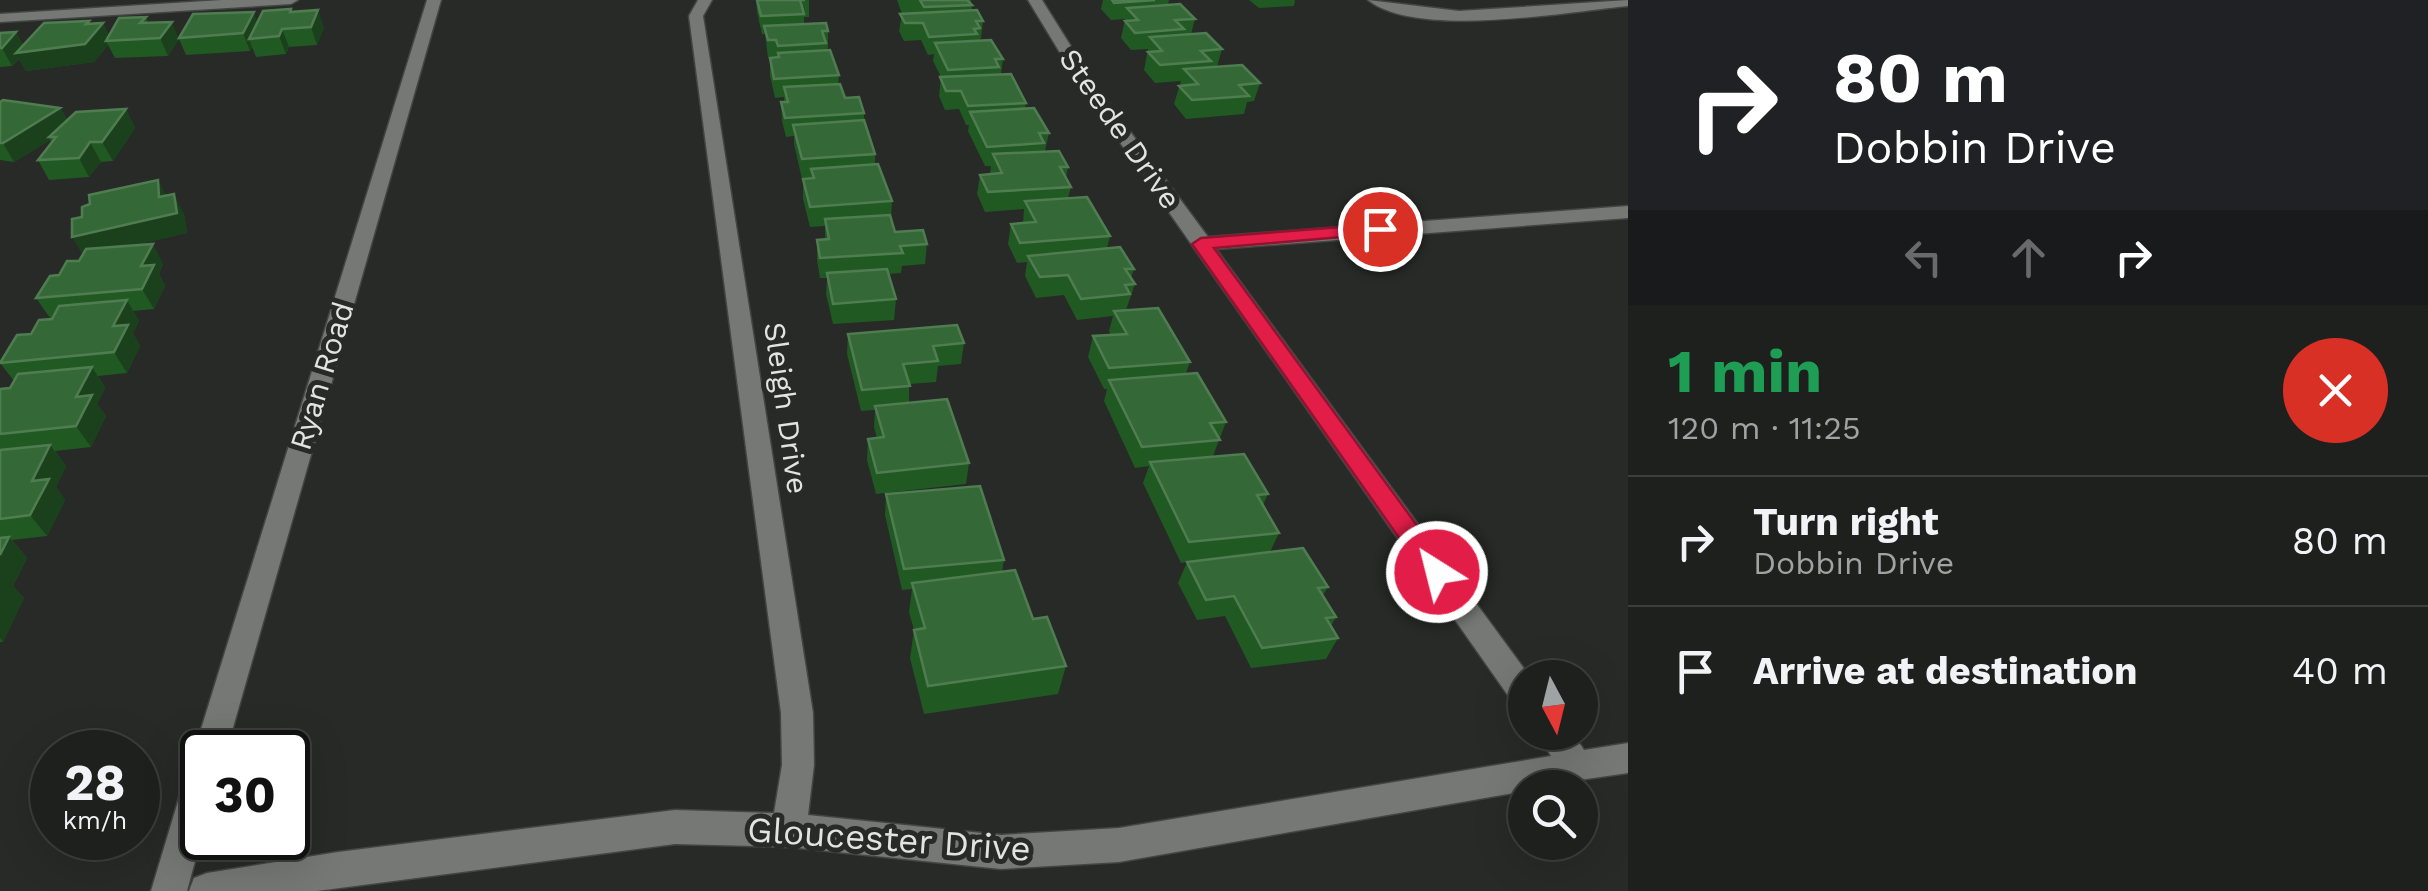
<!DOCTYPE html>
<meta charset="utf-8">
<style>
:root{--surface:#1d201d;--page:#252826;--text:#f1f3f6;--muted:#a0a3a4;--line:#3b3e3b}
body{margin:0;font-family:"Work Sans",sans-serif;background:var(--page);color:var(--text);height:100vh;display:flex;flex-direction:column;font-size:38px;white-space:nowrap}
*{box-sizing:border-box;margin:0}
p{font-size:32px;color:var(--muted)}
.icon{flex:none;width:55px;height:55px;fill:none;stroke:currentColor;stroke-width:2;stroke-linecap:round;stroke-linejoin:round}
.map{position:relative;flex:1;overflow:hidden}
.drawer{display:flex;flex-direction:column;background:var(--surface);width:800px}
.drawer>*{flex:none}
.guide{background:#202124;color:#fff;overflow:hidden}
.needle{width:65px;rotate:173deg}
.tools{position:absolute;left:1508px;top:660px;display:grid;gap:20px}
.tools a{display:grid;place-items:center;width:90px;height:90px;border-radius:50%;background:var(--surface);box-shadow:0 10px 40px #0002,0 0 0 2px var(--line);font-size:50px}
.speed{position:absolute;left:30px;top:730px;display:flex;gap:20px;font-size:50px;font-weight:700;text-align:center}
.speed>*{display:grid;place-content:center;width:130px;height:130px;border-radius:50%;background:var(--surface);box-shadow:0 10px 40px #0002,0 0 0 2px var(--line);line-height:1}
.speed small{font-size:25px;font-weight:400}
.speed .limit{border:5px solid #111;border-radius:15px;background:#fff;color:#111}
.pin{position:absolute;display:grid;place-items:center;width:85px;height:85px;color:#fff;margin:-42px;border:5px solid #fff;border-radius:50%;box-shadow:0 2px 10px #0007}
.me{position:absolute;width:110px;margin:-55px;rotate:324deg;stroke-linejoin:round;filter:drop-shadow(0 0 8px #0008)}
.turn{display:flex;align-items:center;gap:35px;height:210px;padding:0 40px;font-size:45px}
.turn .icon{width:130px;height:130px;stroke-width:2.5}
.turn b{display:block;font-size:70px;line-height:85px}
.lanes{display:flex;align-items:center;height:95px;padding:0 40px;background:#0003;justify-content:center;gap:50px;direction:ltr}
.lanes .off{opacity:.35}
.round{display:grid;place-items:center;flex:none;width:105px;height:105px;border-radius:52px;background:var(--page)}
.head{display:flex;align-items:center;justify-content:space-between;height:170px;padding:0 40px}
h1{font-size:60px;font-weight:700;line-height:75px;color:#1e9e55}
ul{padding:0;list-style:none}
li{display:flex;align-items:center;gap:30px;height:130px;padding:0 40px;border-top:2px solid var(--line)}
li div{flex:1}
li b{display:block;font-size:38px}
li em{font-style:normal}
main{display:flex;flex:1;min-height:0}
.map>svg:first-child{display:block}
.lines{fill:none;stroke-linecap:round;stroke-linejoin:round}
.street-casing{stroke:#424542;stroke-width:3}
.secondary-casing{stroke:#424542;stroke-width:3}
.street{fill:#757874;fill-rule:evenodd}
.secondary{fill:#757874;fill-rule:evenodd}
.wall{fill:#215922}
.shaded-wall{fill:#1a401c}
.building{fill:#356837;stroke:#507c52;stroke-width:2.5}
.route{fill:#e11d48;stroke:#92132f;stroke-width:2.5}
.labels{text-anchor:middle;stroke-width:10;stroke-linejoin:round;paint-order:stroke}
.street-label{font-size:30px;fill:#e2e4e2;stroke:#272a27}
.near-street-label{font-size:35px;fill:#e2e4e2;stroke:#272a27}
</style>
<main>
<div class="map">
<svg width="1628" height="891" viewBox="0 0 1628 891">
<rect width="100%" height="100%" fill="#272a27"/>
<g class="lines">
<defs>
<g id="street">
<path d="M222,0h76l-7,4 -291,18v-8z"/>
<path d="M698,0h14l-9,16 110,697 1,52 -6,50 193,20 118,-7 432,-72 -14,-24h35l12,18 44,-7v30l-103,15v3l-406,71 -118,7 -212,-22 -114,-3 -358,47h-128l5,-13 13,-5 131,-21 337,-42 99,3 8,-48 -1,-52 -92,-697z"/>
<path d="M1028,0h14l50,80 116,157 420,-31v12l-412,31 315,429h-6v30l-11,-4 -435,-620z"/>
<path d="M1368,0l91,11 169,-11v6c-62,6 -211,33 -260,-6z"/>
</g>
<path id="secondary" d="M427,0h14l-215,752h-24v83l-15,56h-36l34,-113 5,-11 10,-4 -6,-11z"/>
</defs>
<use href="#street" class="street-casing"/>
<use href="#secondary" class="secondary-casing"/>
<use href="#street" class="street"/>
<use href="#secondary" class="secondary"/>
</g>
<g class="wall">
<path d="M756,0h53v17h-5v7l24,7v17l-2,2 13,25 -1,9 7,14 19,15v8l11,33v10l17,37 -1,17 4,14 32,12 -2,20 -23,2 -1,7 -13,1 8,25 -2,21 -61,4 -7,-30 1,-16h-7l-3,-18v-20h8v-14l-15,1 -7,-28v-20l8,-1 -9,1 -8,-35v-8l-8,1 -4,-16 -1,-19h3v-5l-9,1 -5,-22v-18h6h-8l-3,-24h-3l-5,-22z"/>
<path d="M897,0h74l1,10 11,11 -2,17 -2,2 24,19 -2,15 25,29 -1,5 24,25 -4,18 23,16 -2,11 5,9 -3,11 42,38 -3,12 27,21 -3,9 4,6 -9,26 64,52 -4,11 40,49 -13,34 55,38 -5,11 16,28 -9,19 58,35 -5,8 13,22 -5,9 7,12 -12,21 -75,9 -26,-52 -28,4 -19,-37 9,-21 -6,1 -38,-80 6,-17 -14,2 -31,-67 3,-12h-3l-16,-32 5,-21 18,-1 -2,-4 4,-15 -36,4 -13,-25 -28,3 -11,-22 2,-14 -10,1 -9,-19 3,-20 12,-1 1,-14 -39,3 -8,-18 3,-19 10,-1 1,-8h-6l-17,-35 1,-6h-3l-7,-16 -14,1 -6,-14 2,-19 -8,-16 1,-7 -6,1 -7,-15 -17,1 -5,-10 3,-17z"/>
<path d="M1103,0h66l-1,5 27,14 -4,15 31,15 -5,18 43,16 -6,18 -7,1 -3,12 -58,5 -12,-15 7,-23 -26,2 -11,-13 4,-21 -17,1 -10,-12 4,-19 -14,1 -10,-11z"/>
<path d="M1249,0h46l-1,6 -35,2z"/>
<path d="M292,12l32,15 -7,18 -28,2 -3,7 -30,3 -4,-10 -2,4 -64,4 -7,-16 -11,17 -53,2 -7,-13 -14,17 -68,9 -7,-12 -7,7 -12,1v-34l16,-1 7,13 66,-24 1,3 13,-1 6,13 37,-19 2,6 31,14 78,-15z"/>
<path d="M0,102l60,6 7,12 59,-11 9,19 -22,33 -12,1 -12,15 -40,3 -11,-20 14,-17 -2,-3 -36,22 -14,-2z"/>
<path d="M166,196l18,18 3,19 -52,12 28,19 -4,10 6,12 -11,23 -21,2 6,10 -6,12 7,13 -13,27 -29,3 7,12 -8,16 9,12 -15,31 -36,4 11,15 -10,21 9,13 -18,36 -35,4 15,18 -14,28 11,12 -21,44h-3v-253l10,-1 4,-7 -14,-18 50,-45 -14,-20 23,-23z"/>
<path d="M848,334l116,9 -3,21 -23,2 -2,16 -27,2v19l60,60 -3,21 -90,10 -9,-34 1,-21 9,-1 -3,-11 1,-17 -14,1 -14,-57z"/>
<path d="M886,494l118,66 -2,12 64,94 -8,28 -134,20 -14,-56 4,-28 -5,-18 3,-23 -10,1 -17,-75z"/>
</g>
<g class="shaded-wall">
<path d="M318,10l6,17 -7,18 -6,-18z"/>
<path d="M254,12l6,18 -11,9 3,8 -2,4 -7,-18z"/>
<path d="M89,21l6,12 8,-10 8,17 -5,1 2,4 -14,17 -68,9 -7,-12 -7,7 -10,-18 14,-16 10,18 60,-26z"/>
<path d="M172,22l7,17 -11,17 -8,-18z"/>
<path d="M282,29l7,18 -3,7 -7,-18z"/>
<path d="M60,108l10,18 -21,11 1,3 -36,22 -11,-19z"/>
<path d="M126,109l9,19 -22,33 -11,-19z"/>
<path d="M90,142l11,20 -12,15 -10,-19z"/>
<path d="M158,180l10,19 6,-5 10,20 3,19 -103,24 -12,-20 87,-40z"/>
<path d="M153,244l10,20 -4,10 6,12 -11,23 -12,-20 -1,-23z"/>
<path d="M127,300l12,21 -6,12 7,13 -13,27 -13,-21 -1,-26z"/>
<path d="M92,367l13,21 -8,16 9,12 -15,31 -15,-21v-29z"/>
<path d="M50,445l16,21 -10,21 9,13 -18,36 -17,-21 2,-34z"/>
<path d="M9,537l18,21 -14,28 11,12 -21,44 -3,-4v-83z"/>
</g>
<g class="building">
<path d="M757,0h48h-5l4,14 -43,2z"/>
<path d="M920,0h47l5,5 -48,2z"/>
<path d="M1112,0h43l-41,3z"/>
<path d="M1180,4l15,15 -20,1 9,9 -49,4 -10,-12 13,-1 -11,-12z"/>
<path d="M291,9l-1,3 28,-2 -7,17 -29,2 -3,7 -30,3 14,-28z"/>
<path d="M977,10l6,11h-7l4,7 -6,1 3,5 -48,3 -6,-14h-18l-5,-9z"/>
<path d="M254,12l-11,21 -64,5 14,-24z"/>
<path d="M146,17l-6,6 32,-1 -12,16 -54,3 13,-23z"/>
<path d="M89,21l-3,3 17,-1 -18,21 -69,9 28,-30z"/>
<path d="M826,23l2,8h-6l4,12 -48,3 -2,-6h-8l-4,-14z"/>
<path d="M16,32l-14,16h-2v-15z"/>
<path d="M1206,33l16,16 -21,2 10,10 -51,4 -12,-13 14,-1 -12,-14z"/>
<path d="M991,40l12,19h-8l4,8 -51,3 -13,-27z"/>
<path d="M830,50l9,25 -65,4 -4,-21 9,-1 -1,-4z"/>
<path d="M1242,65l18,18 -21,2 10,11 -57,4 -13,-14 19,-2 -14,-15z"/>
<path d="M1011,74l15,29 -58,3 -7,-15h-15l-6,-14z"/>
<path d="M840,84l5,14 14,-1 5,16 -79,5 -4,-16h7l-4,-15z"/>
<path d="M3,100l57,8 -57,35h-3v-41z"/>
<path d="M1034,108l15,25h-10l5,10 -57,4 -17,-35z"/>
<path d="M126,109l-24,33h-12l-11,16 -41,2 18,-23h-7l27,-25z"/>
<path d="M864,120l11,34 -73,5 -9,-34z"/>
<path d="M1059,151l9,16h-8l11,20 -83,5 -8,-17 22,-2 -9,-19z"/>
<path d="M878,164l14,37 -82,6 -7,-28 11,-1 -3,-9z"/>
<path d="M158,180l1,17 15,-3 3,19 -105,24v-18l10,-2v-10l8,-3 -1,-9z"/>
<path d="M1087,197l23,39 -90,7 -9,-19 25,-2 -11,-21z"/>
<path d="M890,215l5,17 28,-2 4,14 -27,2 3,7 -83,5 -3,-18 12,-1 -4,-20z"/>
<path d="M153,244l-12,22 13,-1 -12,24 -106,9 14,-22 9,-1 8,-14h12l7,-12z"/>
<path d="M1120,247l14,22h-9l10,15 -10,1 5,9 -49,5 -13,-24 -28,2 -12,-21z"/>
<path d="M887,269l9,30 -63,5 -6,-31z"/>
<path d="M127,300l-14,26 15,-1 -14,27 -114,11 17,-28 14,-1 8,-14 13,-1 7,-13z"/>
<path d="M1158,308l32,54 -81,6 -16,-32 34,-2 -13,-23z"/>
<path d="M957,325l7,18 -31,3 5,15 -35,3 7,22 -48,4 -14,-56z"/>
<path d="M92,367l-16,30 16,-2 -16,31 -76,8v-45l10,-1 8,-14z"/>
<path d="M1197,373l29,49 -16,1 10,17 -78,7 -33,-67z"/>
<path d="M947,399l22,64 -92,10 -9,-34 16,-2 -9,-31z"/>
<path d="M50,445l-18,36 17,-2 -19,36 -30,4v-69z"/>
<path d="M1244,454l24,40 -11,1 22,38 -90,9 -39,-80z"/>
<path d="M980,486l24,74 -100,9 -18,-75z"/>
<path d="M9,537l-9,18v-17z"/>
<path d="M1303,548l25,39 -10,1 18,29 -10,1 12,20 -76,10 -28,-52 -28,4 -19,-38z"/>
<path d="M1015,570l18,49 14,-2 19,49 -138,20 -14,-56 11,-2 -13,-45z"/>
</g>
<path class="route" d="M1380,224l7,1v8l-173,15 232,317 4,7 -4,7h-18l-236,-335 9,-6z"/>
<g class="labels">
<g class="street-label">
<text transform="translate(1120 129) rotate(55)" y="10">Steede Drive</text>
<text transform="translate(322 376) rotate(-73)" y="10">Ryan Road</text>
<text transform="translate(786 408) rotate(82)" y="10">Sleigh Drive</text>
</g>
<g class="near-street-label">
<text transform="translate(889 839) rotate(4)" y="12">Gloucester Drive</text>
</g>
</g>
</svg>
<div class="tools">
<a><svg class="needle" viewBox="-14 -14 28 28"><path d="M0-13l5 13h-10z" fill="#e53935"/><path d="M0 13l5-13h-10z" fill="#a0a3a4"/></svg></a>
<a><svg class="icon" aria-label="search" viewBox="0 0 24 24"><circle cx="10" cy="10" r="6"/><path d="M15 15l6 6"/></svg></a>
</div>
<div class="speed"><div>28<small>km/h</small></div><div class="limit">30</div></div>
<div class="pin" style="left:1380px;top:229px;background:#d93025"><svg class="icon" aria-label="arrive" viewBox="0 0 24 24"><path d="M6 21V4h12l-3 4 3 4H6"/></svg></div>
<svg class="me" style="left:1437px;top:572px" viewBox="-20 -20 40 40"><circle r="17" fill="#e11d48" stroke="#fff" stroke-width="3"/><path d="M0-11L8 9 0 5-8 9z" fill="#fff"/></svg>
</div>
<section class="drawer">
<div class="guide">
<div class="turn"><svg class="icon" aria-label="right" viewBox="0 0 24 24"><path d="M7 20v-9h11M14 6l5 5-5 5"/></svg><div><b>80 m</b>Dobbin Drive</div></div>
<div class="lanes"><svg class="icon off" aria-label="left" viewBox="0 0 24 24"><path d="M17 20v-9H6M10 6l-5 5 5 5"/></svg><svg class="icon off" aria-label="ahead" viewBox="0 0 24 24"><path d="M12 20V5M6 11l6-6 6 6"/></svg><svg class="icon" aria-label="right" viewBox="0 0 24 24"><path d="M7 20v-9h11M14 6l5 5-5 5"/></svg></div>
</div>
<div class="head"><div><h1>1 min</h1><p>120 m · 11:25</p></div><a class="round" style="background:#d93025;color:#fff"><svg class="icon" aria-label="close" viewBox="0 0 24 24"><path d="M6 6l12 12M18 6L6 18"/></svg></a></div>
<ul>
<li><svg class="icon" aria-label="right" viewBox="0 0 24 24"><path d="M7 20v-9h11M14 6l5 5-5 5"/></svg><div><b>Turn right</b><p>Dobbin Drive</p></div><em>80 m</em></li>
<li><svg class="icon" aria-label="arrive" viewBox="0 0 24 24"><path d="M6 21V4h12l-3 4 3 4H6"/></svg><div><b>Arrive at destination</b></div><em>40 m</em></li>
</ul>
</section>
</main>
